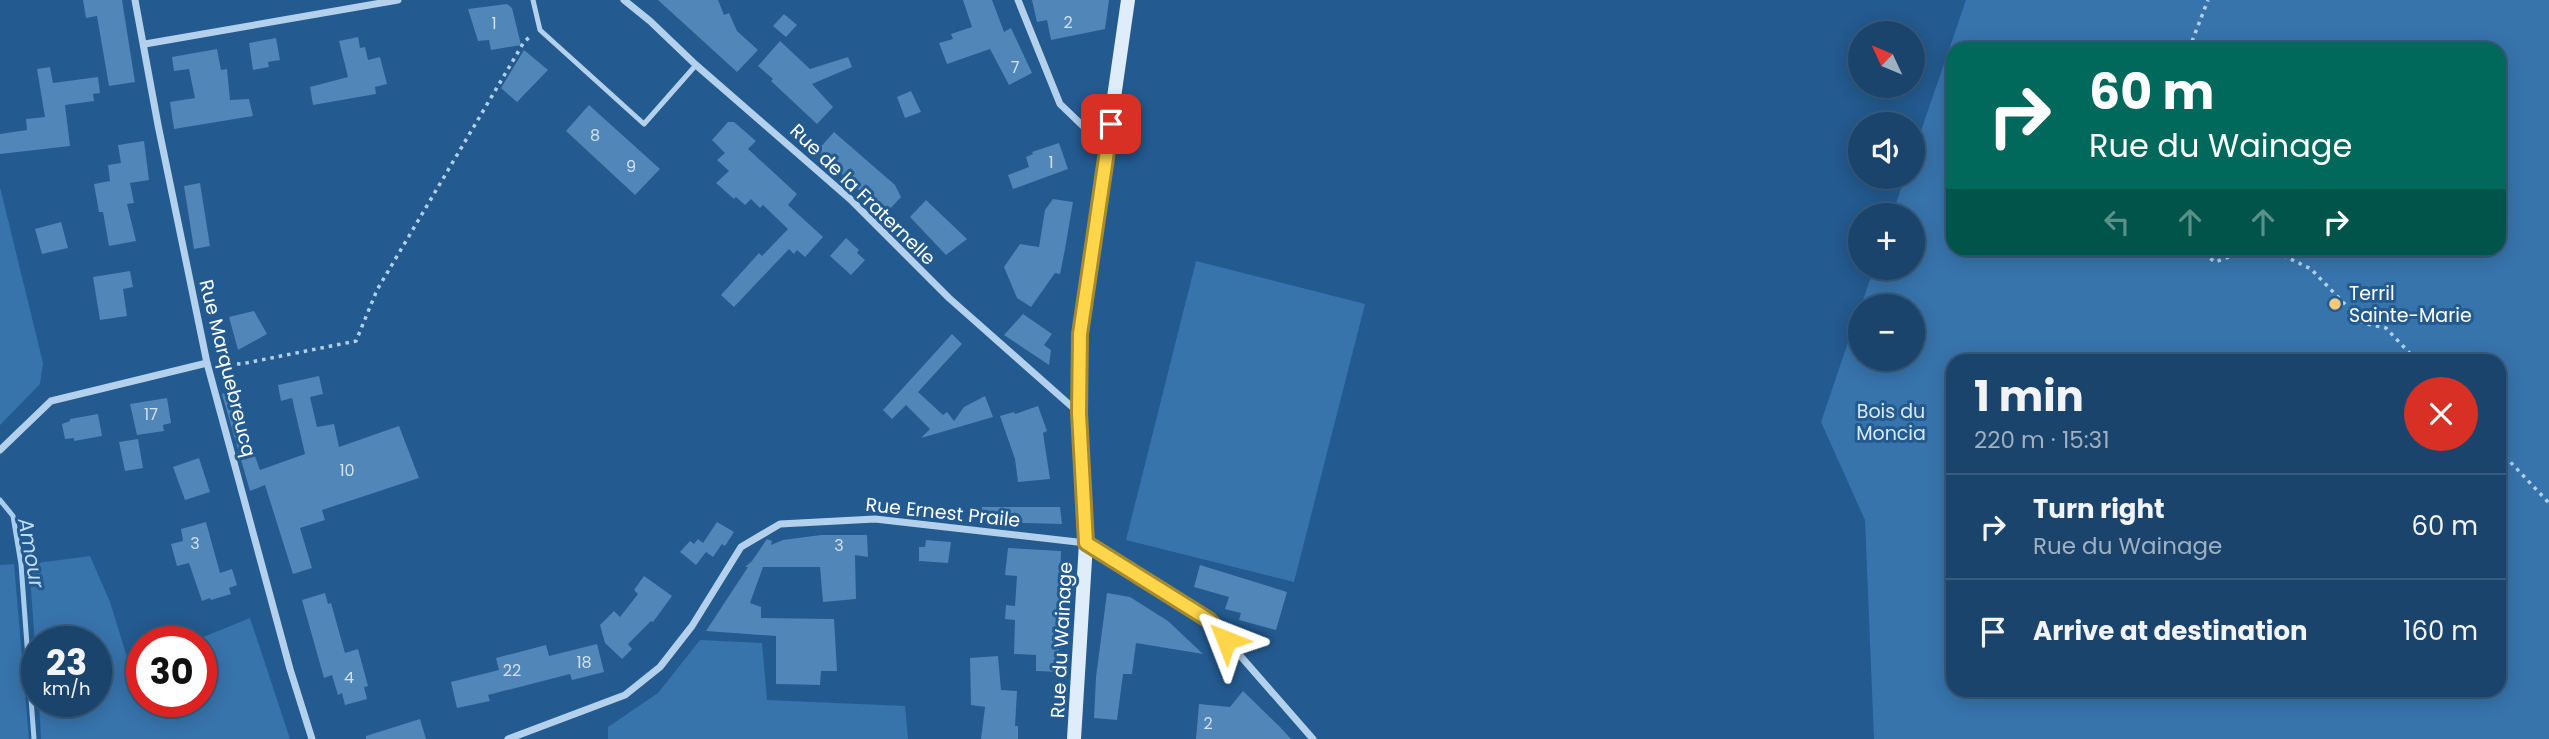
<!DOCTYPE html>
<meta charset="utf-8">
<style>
:root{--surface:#1a446b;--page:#234b71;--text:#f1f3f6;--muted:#9fb0c1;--line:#385c7e}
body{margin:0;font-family:Poppins,sans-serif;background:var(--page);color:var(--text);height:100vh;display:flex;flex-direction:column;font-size:26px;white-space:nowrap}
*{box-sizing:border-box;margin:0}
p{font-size:23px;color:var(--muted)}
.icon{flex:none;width:38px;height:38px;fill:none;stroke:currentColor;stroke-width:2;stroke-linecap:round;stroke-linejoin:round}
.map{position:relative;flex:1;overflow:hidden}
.side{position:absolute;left:1946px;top:354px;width:560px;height:343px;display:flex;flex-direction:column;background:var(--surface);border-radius:21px;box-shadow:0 4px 18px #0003,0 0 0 2px var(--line)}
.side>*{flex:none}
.guide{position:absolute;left:1946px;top:42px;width:560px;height:214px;border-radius:21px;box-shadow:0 4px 18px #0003,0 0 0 2px var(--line);background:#00695c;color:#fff;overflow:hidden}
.needle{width:46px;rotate:314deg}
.buttons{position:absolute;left:1848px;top:21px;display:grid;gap:14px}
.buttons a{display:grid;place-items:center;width:77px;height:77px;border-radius:50%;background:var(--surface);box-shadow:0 4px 18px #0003,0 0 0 2px var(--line);font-size:35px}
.speed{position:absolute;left:21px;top:626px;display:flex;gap:14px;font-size:35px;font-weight:700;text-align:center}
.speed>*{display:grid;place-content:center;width:91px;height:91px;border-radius:50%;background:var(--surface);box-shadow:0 4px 18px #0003,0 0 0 2px var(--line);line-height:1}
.speed small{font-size:18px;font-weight:400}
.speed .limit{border:10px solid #d22;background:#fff;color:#111}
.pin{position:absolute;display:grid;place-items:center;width:60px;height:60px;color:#fff;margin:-30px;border-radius:14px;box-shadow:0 4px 10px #0006}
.me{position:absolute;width:77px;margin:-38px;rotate:315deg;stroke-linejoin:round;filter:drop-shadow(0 0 5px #0008)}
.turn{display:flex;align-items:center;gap:24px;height:147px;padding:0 28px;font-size:32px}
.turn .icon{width:91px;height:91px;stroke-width:2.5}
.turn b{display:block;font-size:49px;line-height:60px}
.lanes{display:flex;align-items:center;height:66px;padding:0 28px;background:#0003;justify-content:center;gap:35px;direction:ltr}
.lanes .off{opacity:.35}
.round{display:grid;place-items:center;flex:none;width:74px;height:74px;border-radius:37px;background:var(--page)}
.head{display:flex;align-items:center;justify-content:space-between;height:119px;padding:0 28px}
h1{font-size:42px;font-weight:700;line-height:52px}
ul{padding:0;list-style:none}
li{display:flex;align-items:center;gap:21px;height:105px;padding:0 28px;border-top:2px solid var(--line)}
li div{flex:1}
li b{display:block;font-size:26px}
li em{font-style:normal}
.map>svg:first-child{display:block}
.green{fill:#3774ac;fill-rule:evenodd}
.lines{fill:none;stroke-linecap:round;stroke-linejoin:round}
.stream{stroke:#a8cded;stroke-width:5}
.building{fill:#5086b8}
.path{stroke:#b3d1ec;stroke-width:3.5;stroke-dasharray:3.5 5;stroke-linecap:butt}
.service{stroke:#b3d1ec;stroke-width:5}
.minor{stroke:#b3d1ec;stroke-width:7}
.secondary{stroke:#dfecf9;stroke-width:14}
.route-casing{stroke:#a68a30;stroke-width:18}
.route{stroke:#ffd54a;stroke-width:12}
.poi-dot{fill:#f7c877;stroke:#235a8f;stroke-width:2.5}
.labels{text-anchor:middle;stroke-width:6;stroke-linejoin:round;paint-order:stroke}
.number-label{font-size:16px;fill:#d3e1ed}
.street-label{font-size:19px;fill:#fff;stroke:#235a8f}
.poi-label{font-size:19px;fill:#fff;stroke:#235a8f;text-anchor:start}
.park-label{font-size:19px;fill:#d8e9f9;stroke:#235a8f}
.water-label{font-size:21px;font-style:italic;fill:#c0dbf3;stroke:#235a8f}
</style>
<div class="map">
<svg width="2549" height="739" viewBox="0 0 2549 739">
<rect width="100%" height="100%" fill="#235a8f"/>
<g class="green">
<path d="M1966,0h583v739h-675l-9,-219 -44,-98 39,-115v52h53v-53h-52l13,-38h39v-53h-21l13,-38h8v-23zM1953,49h546v199h-546zM1953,360h546v330h-546z"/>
<path d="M0,187l43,176 -3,21 -40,41z"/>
<path d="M1196,261l169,43 -71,278 -168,-42z"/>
<path d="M90,556l20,46 20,65 12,-5v40h59v-60h-10l59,-24 40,121h-249l-2,-37h57v-60h-59v29l-8,-107z"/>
<path d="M14,564l15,175h-29v-174z"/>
<path d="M700,640l62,3 5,57 138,6 3,33h-300v-12l50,-34z"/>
</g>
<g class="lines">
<path class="stream" d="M0,500l13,16 8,48 13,175"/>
</g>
<g class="building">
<path d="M83,0h39l13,82 -26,4 -12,-70 -11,2z"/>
<path d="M658,0h60l6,15 5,-2 8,18 21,19 -21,22z"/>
<path d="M963,0h29l12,32 7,-4 21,45 -23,12 -19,-36 -43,15 -8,-21 14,-4 -2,-5 21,-7z"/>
<path d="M1032,0h77l-4,29 -54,11 -4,-20 -10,2z"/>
<path d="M507,4l5,4 9,37 -30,5 -2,-10 -11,1 -10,-32z"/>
<path d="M784,14l13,11 -11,12 -13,-11z"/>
<path d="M358,37l2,11 5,-1 3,13 12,-3 7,27 -12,3 1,7 -63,11 -3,-18 38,-10 -9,-36z"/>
<path d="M276,38l4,22 -12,2 1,5 -16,3 -4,-27z"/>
<path d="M780,41l30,28 38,-12 4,10 -40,17 21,23 -16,17 -46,-43 2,-2 -15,-13z"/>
<path d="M217,49l4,21 6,-1 3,31 19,-1 4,17 -79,13 -4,-27 25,-4 -6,-29 -15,2 -2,-14z"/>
<path d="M524,50l24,20 -31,32 -16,-14z"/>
<path d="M50,67l3,16 45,-6 2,16 -7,1 1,7 -29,4 5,41 -70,8v-20l27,-4 -1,-11 19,-2 -8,-48z"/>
<path d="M911,91l10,21 -16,6 -8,-21z"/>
<path d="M589,105l71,64 -25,26 -69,-64z"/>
<path d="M728,122h6l22,19 -8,8 49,45 -9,11 35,32 -18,20 -8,-7 -3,4 -5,-5 -55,58 -13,-12 38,-42 3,3 26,-27 -25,-24 -3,3 -9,-9 -6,6 -9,-8 -2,2 -18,-16 13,-12 -12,-11 8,-7 -13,-13z"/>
<path d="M834,132l61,53 6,12 -13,14 -9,-8 -3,3 -59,-55z"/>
<path d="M144,141l5,39 -19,3 4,20 -7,1 9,37 -27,5 -6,-34h-4l-5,-28 16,-3 -2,-16 13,-2 -3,-18z"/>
<path d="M1059,143l9,26 -55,20 -5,-14 21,-8 -3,-10 7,-3 -1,-2z"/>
<path d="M200,183l10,63 -16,3 -10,-63z"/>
<path d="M1053,199l20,3 -8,47 -5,25 -5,-1 -24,34 -14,-9 -13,-31 16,-23 19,3 6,-37z"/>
<path d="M926,200l41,39 -21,16 -36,-38z"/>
<path d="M61,222l7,26 -26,6 -7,-25z"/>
<path d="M846,238l13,12 -2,3 8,7 -14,15 -21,-19z"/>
<path d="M130,271l3,16 -10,2 4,27 -27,4 -7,-43z"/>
<path d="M254,311l13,23 -29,16 -9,-33z"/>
<path d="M1023,314l29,20 -8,11 7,5 -2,15 -45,-30z"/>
<path d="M952,334l10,10 -44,48 25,23 4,-3 7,9 10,-14 21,-11 8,21 -72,21 9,-9 -24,-24 -14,14 -9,-9z"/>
<path d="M319,376l4,18 -13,3 7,30 17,-3 5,23 60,-21 20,52 -97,32 3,10 -25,8 12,40 -19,6 -28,-89 -15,6 -28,-97 14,-5 12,35 -4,2 16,44 45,-16 -13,-56 -11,3 -3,-16z"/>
<path d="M167,398l4,25 -8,2 1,6 -27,4 -7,-31z"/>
<path d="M1038,406l9,25 -4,2 7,46 -32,3 -3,-23 -15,-43 14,-4 1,2z"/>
<path d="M98,414l4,22 -28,5v-3l-9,1 -3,-15 8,-3v-2z"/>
<path d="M138,439l5,29 -18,3 -6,-29z"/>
<path d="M199,458l11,34 -25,8 -12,-33z"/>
<path d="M982,507h78l2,17 -39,-1 -41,-6z"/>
<path d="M206,522l14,51 12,-4 5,16 -8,3 2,6 -20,6 -1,-2 -8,3 -13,-38 -12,3 -6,-22 12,-3 -2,-12z"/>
<path d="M717,522l17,10 -9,14 -3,-2 -9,13 -7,-5 -10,13 -16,-13 10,-11 4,3 4,-5 5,4z"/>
<path d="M821,535h46l1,22 -13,-2 1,44 -33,3 -3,-35h-57l-13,36 11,4v11l73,1 3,52h-16l-1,14 -44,-1v-48l-70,-5 42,-64h-3l7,-6 15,-22 5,2 -1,4 12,-5z"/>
<path d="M926,540l25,2 -3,21 -29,-2v-14h6z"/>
<path d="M1008,548l53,3 -3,121 -22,-1v-16l-22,-1 1,-34 -10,-1 1,-14 9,1 2,-30 -12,-1z"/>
<path d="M1200,565l87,27 -11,38 -37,-10 2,-7 -16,-4 4,-12 -35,-10z"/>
<path d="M644,576l28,20 -19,26 -2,-1 -23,23 4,5 -10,10 -17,-16 -5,-18 14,-14 6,6 18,-23 -4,-4z"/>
<path d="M325,593l3,11 3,-1 14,50 13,-4 10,37 -4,1 3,12 -22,6 -3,-12 -4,2 -6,-20 -8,3 -22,-78z"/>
<path d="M1107,593l23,4 38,24 35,33 -67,-11 -4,31h-9l-6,46 -23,-2 2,-41z"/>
<path d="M597,644l7,28 -32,8 -2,-6 -82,21 2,6 -33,7 -6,-26 48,-12 -3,-12 50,-13 3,11z"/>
<path d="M998,656l3,34 16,1 -2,35h3v13h-37l4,-32 -14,-2 -1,-47z"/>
<path d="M1243,691l37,36 11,12h-95l3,-35 31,3z"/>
<path d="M420,719l6,20h-60v-3z"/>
</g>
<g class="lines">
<g class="path">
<path d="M2189,49l19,-49"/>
<path d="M2197,248l18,14 39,-14"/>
<path d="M2268,248l43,21 52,54 23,5 30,32"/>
<path d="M220,363l21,1 115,-23 21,-51 147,-248 8,-7"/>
<path d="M2499,450l50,53"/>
</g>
<path class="service" d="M533,0l7,30 104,94 52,-59"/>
<g class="minor">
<path d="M135,0l23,125 49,238 83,306 22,70"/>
<path d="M624,0l26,21 46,44 154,134 99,99 130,115"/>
<path d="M1018,0l42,104 47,45"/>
<path d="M145,44l253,-44"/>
<path d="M0,450l51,-49 156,-38"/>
<path d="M508,739l117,-44 35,-28 32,-41 49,-79 39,-23 95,-5 211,24 123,77 104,119"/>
</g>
<path class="secondary" d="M1074,739l12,-196 -7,-130 1,-79 48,-334"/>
</g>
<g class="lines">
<defs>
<path id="route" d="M1111,124l-31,210 -1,79 7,130 123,77 17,20"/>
</defs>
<use href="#route" class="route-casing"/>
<use href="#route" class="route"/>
</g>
<circle class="poi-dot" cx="2335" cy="304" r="7"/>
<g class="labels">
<g class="number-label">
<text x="1068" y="28">2</text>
<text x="494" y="29">1</text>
<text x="1015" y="73">7</text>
<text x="595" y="141">8</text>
<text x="1051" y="168">1</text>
<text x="631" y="172">9</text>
<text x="151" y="420">17</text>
<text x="347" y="476">10</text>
<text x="195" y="549">3</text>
<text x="839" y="551">3</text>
<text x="584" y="668">18</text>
<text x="512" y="676">22</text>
<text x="349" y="683">4</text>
<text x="1208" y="729">2</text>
</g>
<g class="street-label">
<text transform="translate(863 194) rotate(44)" y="7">Rue de la Fraternelle</text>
<text transform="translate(228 368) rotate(76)" y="7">Rue Marquebreucq</text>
<text transform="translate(943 512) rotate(6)" y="7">Rue Ernest Praile</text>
<text transform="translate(1061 640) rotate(-87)" y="7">Rue du Wainage</text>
</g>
<g class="poi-label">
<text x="2349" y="300">Terril<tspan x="2349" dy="22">Sainte-Marie</tspan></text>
</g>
<g class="park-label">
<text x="1891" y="418">Bois du<tspan x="1891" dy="22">Moncia</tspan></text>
</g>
<g class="water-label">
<text transform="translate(31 553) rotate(80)" y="7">Amour</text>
</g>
</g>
</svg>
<div class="buttons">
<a><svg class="needle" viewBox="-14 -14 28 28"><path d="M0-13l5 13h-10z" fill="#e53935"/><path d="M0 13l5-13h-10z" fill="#9fb0c1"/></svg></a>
<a><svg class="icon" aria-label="sound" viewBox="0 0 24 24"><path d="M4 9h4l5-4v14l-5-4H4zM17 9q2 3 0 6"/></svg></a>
<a>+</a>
<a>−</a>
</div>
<div class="speed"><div>23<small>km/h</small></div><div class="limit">30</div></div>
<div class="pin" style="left:1111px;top:124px;background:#d93025"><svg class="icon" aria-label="arrive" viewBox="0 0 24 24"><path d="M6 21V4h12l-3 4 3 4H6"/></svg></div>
<svg class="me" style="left:1226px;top:640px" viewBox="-20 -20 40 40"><path d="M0-17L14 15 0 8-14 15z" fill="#ffd54a" stroke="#fff" stroke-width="4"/></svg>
<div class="guide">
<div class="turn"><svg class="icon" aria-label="right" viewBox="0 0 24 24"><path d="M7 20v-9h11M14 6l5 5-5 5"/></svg><div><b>60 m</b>Rue du Wainage</div></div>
<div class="lanes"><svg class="icon off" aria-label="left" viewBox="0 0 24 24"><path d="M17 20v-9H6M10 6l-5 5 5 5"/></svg><svg class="icon off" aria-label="ahead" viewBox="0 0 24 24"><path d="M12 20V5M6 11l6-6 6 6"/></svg><svg class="icon off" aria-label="ahead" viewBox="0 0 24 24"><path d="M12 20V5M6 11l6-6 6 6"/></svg><svg class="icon" aria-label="right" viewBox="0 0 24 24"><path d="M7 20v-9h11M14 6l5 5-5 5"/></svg></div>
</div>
<section class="side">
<div class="head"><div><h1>1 min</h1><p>220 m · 15:31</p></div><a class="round" style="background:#d93025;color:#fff"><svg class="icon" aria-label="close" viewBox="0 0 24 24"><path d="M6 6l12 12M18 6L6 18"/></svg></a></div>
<ul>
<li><svg class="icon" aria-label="right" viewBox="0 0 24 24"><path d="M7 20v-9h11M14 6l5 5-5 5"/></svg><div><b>Turn right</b><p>Rue du Wainage</p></div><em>60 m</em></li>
<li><svg class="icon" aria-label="arrive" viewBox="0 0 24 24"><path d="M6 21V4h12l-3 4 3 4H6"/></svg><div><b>Arrive at destination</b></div><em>160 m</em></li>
</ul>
</section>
</div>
